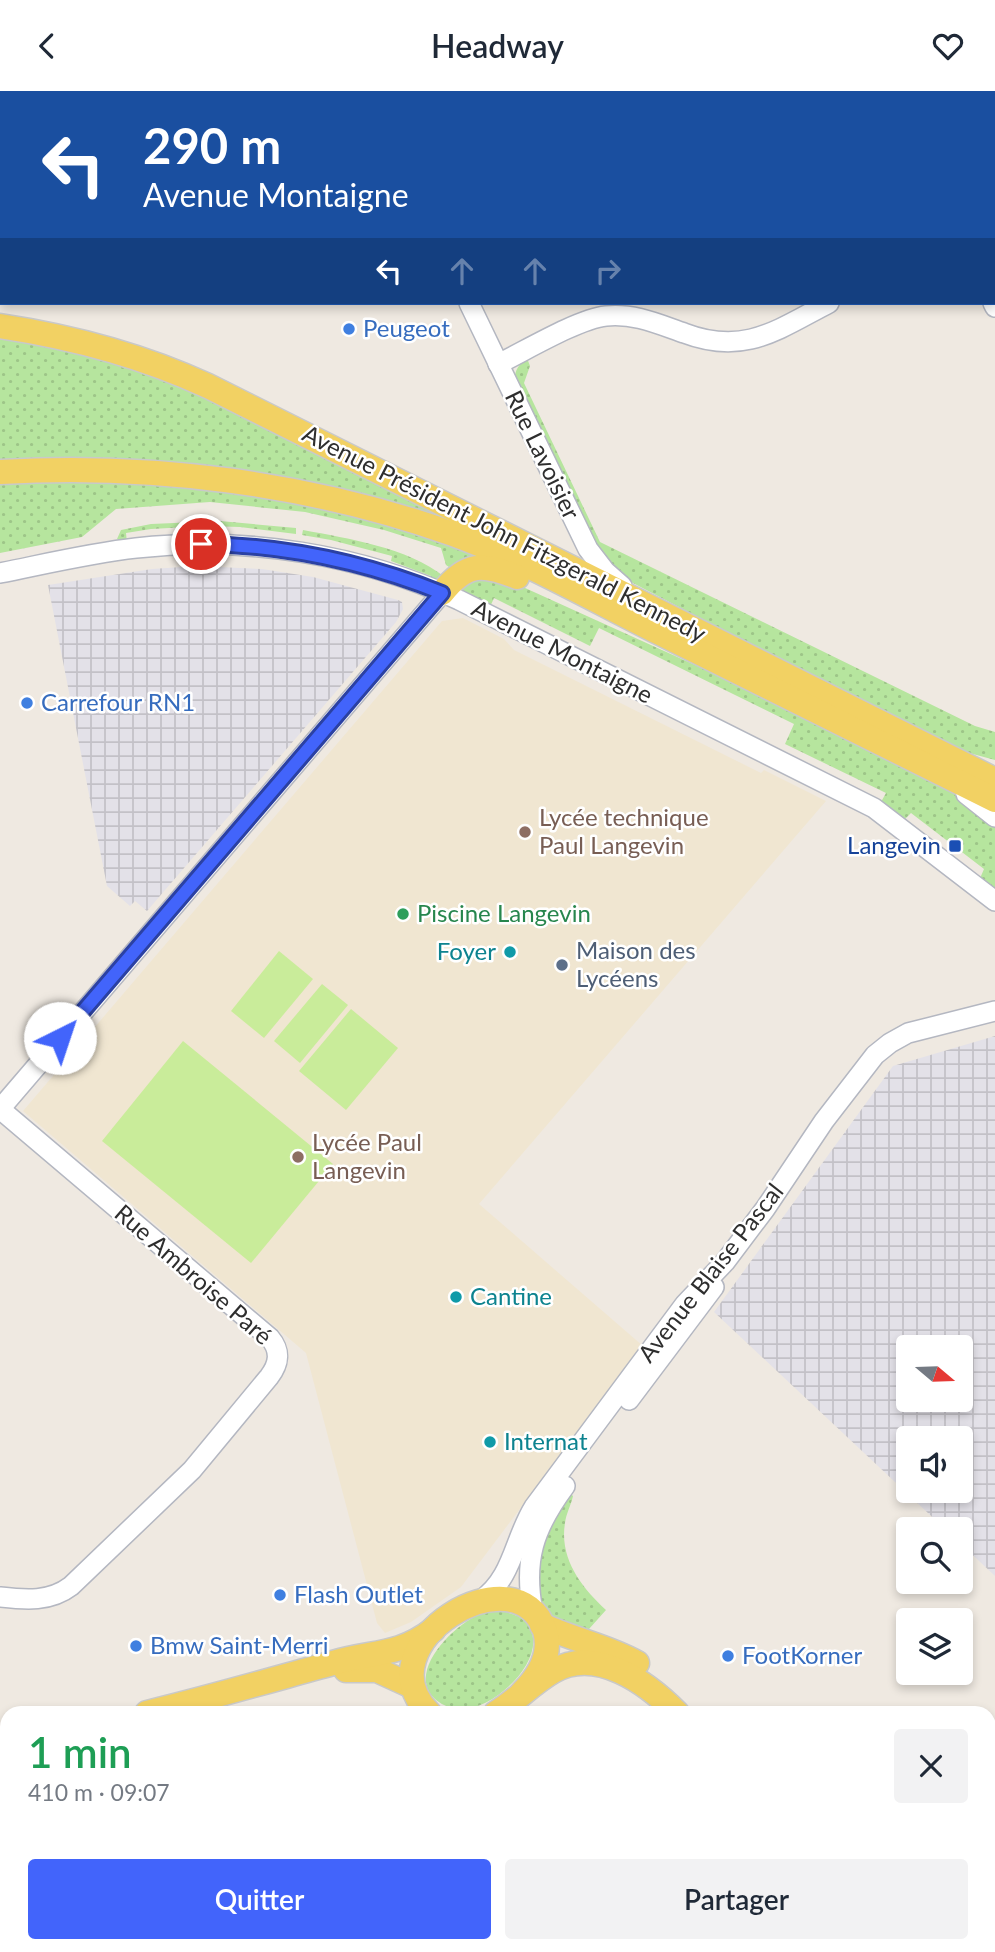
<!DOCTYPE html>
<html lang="fr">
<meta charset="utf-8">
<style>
:root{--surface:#fff;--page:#f2f2f3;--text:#1f2937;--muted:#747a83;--accent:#4264fb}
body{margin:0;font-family:Lato,sans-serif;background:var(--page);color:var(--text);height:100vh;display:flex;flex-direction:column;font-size:26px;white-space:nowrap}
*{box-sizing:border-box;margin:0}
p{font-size:23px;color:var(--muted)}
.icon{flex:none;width:38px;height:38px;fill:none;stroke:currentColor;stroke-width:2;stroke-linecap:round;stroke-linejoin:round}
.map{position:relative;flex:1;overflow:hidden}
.panel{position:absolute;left:0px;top:1615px;width:996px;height:247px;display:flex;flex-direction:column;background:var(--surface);border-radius:21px 21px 0 0;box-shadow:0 4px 10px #0003}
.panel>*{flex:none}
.top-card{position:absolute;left:0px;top:0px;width:996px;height:214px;box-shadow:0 4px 10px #0003;background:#1a4fa0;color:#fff;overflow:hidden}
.needle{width:46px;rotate:109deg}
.buttons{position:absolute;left:896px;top:1244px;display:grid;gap:14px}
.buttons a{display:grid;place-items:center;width:77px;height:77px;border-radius:7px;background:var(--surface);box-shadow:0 4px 10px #0003;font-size:35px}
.pin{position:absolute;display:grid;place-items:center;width:60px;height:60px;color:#fff;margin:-30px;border:4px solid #fff;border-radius:50%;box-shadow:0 2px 7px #0007}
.me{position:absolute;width:77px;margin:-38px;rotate:41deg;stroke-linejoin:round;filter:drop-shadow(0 0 5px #0008)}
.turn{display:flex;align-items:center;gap:24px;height:147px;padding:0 28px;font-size:32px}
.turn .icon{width:91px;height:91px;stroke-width:2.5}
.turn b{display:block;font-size:49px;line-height:60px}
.lanes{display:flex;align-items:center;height:66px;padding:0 28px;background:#0003;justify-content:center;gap:35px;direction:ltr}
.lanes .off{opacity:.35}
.round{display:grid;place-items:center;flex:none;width:74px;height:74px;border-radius:7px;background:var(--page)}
.head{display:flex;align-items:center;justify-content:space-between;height:119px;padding:0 28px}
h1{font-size:42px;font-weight:600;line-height:52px;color:#1e9e55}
.button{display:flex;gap:14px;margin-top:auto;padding:14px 28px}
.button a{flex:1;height:80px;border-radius:7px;background:var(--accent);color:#fff;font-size:28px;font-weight:600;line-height:80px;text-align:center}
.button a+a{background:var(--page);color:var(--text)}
header{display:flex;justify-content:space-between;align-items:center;height:91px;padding:0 28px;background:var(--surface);font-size:32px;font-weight:600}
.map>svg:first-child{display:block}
.industrial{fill:url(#industrial-grid);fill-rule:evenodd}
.education{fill:#f0e6d1}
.grass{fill:url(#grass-dots)}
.forest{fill:url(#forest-crowns)}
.garden{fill:url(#garden-furrows)}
.pitch{fill:#c9ec9a}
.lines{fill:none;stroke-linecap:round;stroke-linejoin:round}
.minor-casing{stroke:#b4b7c1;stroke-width:22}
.major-casing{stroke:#c9c9c9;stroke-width:27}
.minor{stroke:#fff;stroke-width:19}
.major{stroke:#f2d163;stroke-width:24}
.route-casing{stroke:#2b41a3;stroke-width:18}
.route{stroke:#4264fb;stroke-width:12}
.shop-dot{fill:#3f7fe0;stroke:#fff;stroke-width:2.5}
.education-dot{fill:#8d6e63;stroke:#fff;stroke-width:2.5}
.transit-dot{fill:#1a4fb4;stroke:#fff;stroke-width:2.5}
.leisure-dot{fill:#2e9e5b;stroke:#fff;stroke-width:2.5}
.culture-dot{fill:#0f9aa8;stroke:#fff;stroke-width:2.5}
.service-dot{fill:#5c6f8a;stroke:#fff;stroke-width:2.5}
.labels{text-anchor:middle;stroke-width:5;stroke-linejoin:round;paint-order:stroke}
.shop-label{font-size:24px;fill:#366cbe;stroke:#fff;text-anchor:start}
.street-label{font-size:24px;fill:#2e2e2e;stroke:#fff}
.education-label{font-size:24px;fill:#785e54;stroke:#fff;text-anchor:start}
.transit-label{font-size:24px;fill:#164399;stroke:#fff;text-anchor:end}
.leisure-label{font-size:24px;fill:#27864d;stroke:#fff;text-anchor:start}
.service-label{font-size:24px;fill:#4e5e75;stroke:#fff;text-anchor:start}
.culture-label{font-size:24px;fill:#0d838f;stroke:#fff;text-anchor:start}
</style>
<header><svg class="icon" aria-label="back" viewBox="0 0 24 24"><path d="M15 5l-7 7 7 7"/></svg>Headway<svg class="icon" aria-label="heart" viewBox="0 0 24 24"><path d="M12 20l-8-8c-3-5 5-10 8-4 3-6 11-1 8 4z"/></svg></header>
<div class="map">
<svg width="995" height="1861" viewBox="0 0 995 1861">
<defs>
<pattern id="industrial-grid" width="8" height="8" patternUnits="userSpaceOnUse" patternTransform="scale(1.75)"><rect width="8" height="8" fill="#e3e1e8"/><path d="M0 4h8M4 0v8" fill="none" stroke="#c3c1c7"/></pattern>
<pattern id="grass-dots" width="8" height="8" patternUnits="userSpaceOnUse" patternTransform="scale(1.75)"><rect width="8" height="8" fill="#b6e59e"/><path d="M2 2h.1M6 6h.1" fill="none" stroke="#9dc588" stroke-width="1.8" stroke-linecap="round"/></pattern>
<pattern id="forest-crowns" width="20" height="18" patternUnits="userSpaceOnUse" patternTransform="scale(1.75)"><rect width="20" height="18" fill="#b6e59e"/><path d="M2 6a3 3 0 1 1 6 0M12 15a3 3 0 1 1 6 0" fill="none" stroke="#9dc588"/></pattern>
<pattern id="garden-furrows" width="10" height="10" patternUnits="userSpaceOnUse" patternTransform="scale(1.75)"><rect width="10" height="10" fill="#b6e59e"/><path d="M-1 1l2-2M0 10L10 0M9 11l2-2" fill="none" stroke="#9dc588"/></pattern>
</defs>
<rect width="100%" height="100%" fill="#efe9e1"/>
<g class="industrial">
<path d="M197,475l65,3 51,8 85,23 4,2 1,7 -7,13 -249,289 -12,-10 -5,5 -23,-20 -59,-301 104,-16z"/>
<path d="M995,945v540l-34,-32v-15h-16l-231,-217 179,-246zM908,1256h53v53h-53zM908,1348h53v52h-53z"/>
<path d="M357,1855h536l6,6h-545z"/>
</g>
<path class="education" d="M463,527l41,21 10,11 247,123 3,-3 62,31 -347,403 164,142 -182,241 -50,35 -26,11 -8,-10 -71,-270 -283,-242 419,-490z"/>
<g class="grass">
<path d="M0,245l89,16 98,33 296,148 -74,-23 -409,-47z"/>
<path d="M527,267l3,8 -6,17 76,159 375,184 20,6v28l-48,-13 -316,-165 -18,-12 -17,-19 -81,-169c-1,-11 3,-17 12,-24z"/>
<path d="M0,390c91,2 182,0 272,16 70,13 138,33 206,56l-23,18 -9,-6 -5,-17 -57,-18 -79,-18 -95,-10 -94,7 -34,28 -82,16z"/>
<path d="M220,430l76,7v6l-56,-7 -34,-1 -55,3 -25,4 1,10 -10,-4 4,-9 30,-6z"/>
<path d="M303,439c47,9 103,17 142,47l-10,5 -5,-2 1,-4 -40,-15 1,-5 -61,-16 -29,-5z"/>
<path d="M494,483l307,139 148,75 46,37v67l-14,-10v-6l3,-7 -73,-56 -8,8 -22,-19 5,-9 -101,-49 9,-20 -195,-96 -9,18 -96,-48 -4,9 -28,-16v-7z"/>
<path d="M568,1400l5,5c-2,9 -7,18 -8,27 -6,36 17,65 41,87l-17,19 -9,3 -26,-10 -17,-25 1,-47z"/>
<path d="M501,1519c6,3 14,4 20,8 42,32 -34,103 -70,90 -57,-21 -4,-80 29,-94 6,-2 14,-3 21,-4z"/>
</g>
<path class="forest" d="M578,1855h117l4,1 -4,5h-121z"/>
<path class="garden" d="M899,0h96v30l-1,-28z"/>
<g class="pitch">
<path d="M279,860l34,28 -49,59 -33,-27z"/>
<path d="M322,893l26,21 -48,58 -26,-22z"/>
<path d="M351,918l47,39 -52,62 -47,-39z"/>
<path d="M183,950l150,123 -82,99 -149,-122z"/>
</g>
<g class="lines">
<defs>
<g id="minor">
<path d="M367,0l1,2"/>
<path d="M305,2l5,-2"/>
<path d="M0,44h2"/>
<path d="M0,88h2"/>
<path d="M469,212l119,246 17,22 17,15"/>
<path d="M993,212l2,4"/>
<path d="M498,273c27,-13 80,-45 108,-48 28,-3 52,8 78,17 60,23 93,-3 145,-30"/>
<path d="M0,482c45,-9 91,-20 136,-25 109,-12 224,6 323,52l415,208 121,93"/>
<path d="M966,703l29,23"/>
<path d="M0,1018l270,229c11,13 9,26 -1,39l-77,93 -121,116c-21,16 -45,14 -71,11"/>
<path d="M0,1018l442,-516"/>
<path d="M629,1309l85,-113"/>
<path d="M481,1509c32,-22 33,-61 53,-93l151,-203 40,-42 40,-53 59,-88 51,-66 15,-12 18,-10 87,-22"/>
<path d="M533,1521c-10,-52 1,-84 32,-126"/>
<path d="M989,1769l6,-7"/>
<path d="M0,1771l7,3"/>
<path d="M148,1855l9,6"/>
<path d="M189,1861l3,-6"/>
<path d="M322,1861l2,-6"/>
<path d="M337,1861l2,-6"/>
</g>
<g id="major">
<path d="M0,235c73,11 141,29 208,60l787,394"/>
<path d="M0,381c151,-9 310,11 453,62 71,26 139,65 207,99 112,56 223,111 335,167"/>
<path d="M442,502c24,-31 41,-30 75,-16"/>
<path d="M542,1534c31,15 65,21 95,38"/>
<path d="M346,1579h31l35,16"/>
<path d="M147,1622c62,-15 124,-33 186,-50 40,-12 64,-6 100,-33"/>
<path d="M429,1622c-69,-69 88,-165 116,-82 7,24 -7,46 -23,62"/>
<path d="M496,1622c20,-12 36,-30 57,-42 44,-25 94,12 124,42"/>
<path d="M0,1652h7"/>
<path d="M918,1855l6,6"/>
</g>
</defs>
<use href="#minor" class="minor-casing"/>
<use href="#major" class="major-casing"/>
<use href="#minor" class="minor"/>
<use href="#major" class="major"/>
</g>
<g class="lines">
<defs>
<path id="route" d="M60,947l382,-445c-77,-31 -158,-48 -241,-49"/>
</defs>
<use href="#route" class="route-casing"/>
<use href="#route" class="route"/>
</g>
<g class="shop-dot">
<circle cx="349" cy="238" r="7"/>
<circle cx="27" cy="612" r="7"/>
<circle cx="280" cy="1504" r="7"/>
<circle cx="136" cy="1555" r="7"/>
<circle cx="728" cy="1565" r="7"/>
</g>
<g class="education-dot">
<circle cx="525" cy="741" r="7"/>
<circle cx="298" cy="1066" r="7"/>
</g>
<rect class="transit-dot" x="948" y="748" width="14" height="14" rx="3.5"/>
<circle class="leisure-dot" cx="403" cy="823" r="7"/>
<g class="culture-dot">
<circle cx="510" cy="861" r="7"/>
<circle cx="456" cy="1206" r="7"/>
<circle cx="490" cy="1351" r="7"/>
</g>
<circle class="service-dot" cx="562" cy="874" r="7"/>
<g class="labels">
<g class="shop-label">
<text x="363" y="246">Peugeot</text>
<text x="41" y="620">Carrefour RN1</text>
<text x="294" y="1512">Flash Outlet</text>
<text x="150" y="1563">Bmw Saint-Merri</text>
<text x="742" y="1573">FootKorner</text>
</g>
<g class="street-label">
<text transform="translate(542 364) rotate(64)" y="8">Rue Lavoisier</text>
<text transform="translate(504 443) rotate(27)" y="8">Avenue Président John Fitzgerald Kennedy</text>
<text transform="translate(562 561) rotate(27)" y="8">Avenue Montaigne</text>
<text transform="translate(711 1182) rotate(-52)" y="8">Avenue Blaise Pascal</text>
<text transform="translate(193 1184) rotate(41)" y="8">Rue Ambroise Paré</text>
</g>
<g class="education-label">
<text x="539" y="735">Lycée technique<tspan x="539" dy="28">Paul Langevin</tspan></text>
<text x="312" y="1060">Lycée Paul<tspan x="312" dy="28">Langevin</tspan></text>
</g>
<g class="transit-label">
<text x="941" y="763">Langevin</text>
</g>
<g class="leisure-label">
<text x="417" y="831">Piscine Langevin</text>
</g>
<g class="service-label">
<text x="576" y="868">Maison des<tspan x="576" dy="28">Lycéens</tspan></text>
</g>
<g class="culture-label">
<text x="496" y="869" text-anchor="end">Foyer</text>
<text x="470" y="1214">Cantine</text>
<text x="504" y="1359">Internat</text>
</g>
</g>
</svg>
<div class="buttons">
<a><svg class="needle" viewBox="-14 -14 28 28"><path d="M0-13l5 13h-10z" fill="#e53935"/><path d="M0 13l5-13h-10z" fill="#747a83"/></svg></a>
<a><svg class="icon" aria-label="sound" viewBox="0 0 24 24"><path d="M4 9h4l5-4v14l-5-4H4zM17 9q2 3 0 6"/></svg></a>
<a><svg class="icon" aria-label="search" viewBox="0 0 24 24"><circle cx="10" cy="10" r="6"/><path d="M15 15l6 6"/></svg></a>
<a><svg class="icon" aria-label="layers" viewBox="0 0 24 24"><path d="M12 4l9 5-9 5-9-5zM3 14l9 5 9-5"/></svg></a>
</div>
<div class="pin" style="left:201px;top:453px;background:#d93025"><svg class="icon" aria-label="arrive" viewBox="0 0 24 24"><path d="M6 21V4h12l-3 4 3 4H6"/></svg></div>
<svg class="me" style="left:60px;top:947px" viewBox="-20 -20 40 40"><circle r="19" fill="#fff"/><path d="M0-13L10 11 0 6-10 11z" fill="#4264fb"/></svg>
<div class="top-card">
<div class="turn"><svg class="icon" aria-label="left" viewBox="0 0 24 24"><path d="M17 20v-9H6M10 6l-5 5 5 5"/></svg><div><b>290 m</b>Avenue Montaigne</div></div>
<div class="lanes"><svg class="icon" aria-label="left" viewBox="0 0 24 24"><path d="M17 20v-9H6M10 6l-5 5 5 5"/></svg><svg class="icon off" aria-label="ahead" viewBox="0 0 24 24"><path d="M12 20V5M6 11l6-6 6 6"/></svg><svg class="icon off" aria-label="ahead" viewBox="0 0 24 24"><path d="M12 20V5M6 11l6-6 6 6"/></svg><svg class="icon off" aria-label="right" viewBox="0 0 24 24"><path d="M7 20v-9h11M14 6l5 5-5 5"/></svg></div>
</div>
<section class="panel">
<div class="head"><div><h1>1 min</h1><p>410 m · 09:07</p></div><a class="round"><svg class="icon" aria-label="close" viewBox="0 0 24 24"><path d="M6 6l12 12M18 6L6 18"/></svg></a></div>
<div class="button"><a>Quitter</a><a>Partager</a></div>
</section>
</div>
